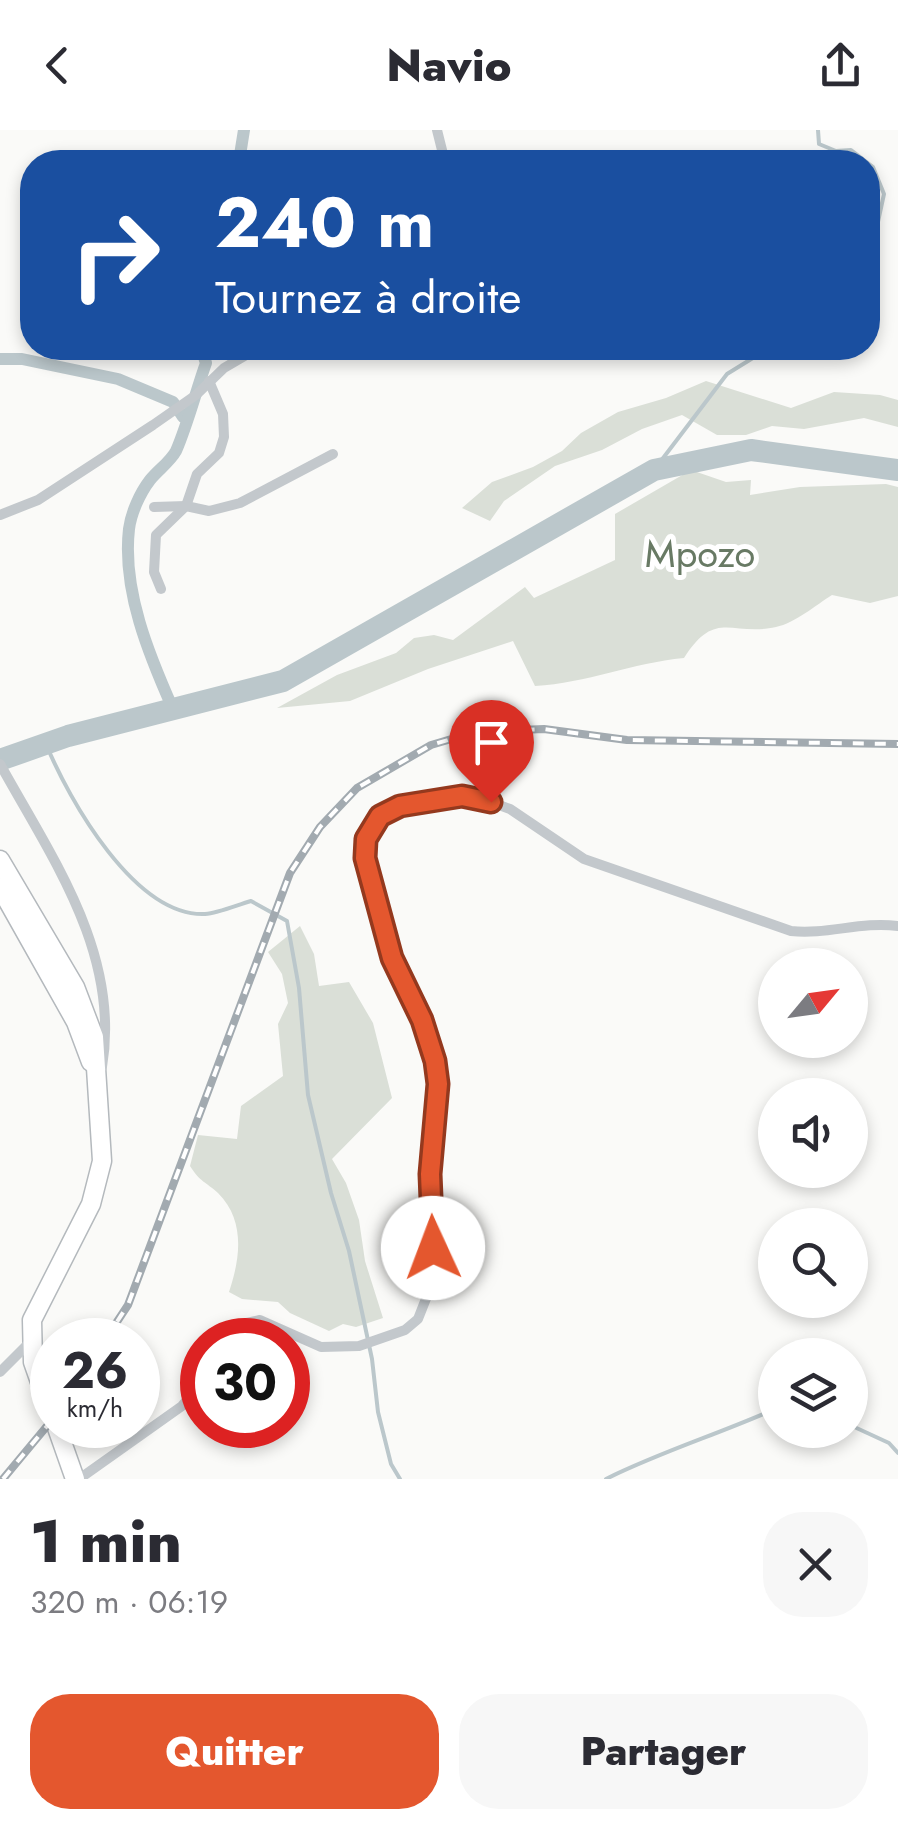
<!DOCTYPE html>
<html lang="fr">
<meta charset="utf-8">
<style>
:root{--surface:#fff;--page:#f7f7f7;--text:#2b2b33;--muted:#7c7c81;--accent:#e4572e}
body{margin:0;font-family:Jost,sans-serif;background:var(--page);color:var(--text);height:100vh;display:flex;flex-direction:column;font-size:38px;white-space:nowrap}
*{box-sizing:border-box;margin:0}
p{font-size:32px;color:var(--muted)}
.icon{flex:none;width:55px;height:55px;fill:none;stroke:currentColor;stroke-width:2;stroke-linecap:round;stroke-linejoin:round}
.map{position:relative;height:1349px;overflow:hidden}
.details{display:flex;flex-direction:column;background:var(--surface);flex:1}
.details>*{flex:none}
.top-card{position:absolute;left:20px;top:20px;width:860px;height:210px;border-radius:40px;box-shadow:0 5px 15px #0003;background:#1a4fa0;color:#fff;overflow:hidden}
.needle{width:65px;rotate:61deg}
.buttons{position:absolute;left:758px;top:818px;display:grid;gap:20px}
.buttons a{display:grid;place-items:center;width:110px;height:110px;border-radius:50%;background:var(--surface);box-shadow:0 5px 15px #0003;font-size:50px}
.speed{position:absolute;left:30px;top:1188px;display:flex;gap:20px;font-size:50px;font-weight:700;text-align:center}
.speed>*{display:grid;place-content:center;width:130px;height:130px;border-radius:50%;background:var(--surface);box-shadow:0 5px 15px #0003;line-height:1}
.speed small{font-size:25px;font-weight:400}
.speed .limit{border:15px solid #d22;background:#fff;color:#111}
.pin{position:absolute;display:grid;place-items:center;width:85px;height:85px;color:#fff;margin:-102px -42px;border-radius:50% 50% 50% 0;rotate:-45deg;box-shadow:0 0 10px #0007}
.pin .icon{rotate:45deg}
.me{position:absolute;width:110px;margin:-55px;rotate:358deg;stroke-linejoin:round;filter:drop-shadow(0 0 8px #0008)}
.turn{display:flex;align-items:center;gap:35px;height:210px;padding:0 30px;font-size:45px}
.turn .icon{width:130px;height:130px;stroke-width:2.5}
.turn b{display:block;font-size:70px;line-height:85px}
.round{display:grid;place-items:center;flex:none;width:105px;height:105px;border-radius:40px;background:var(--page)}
.headline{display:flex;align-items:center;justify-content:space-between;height:170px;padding:0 30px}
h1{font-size:60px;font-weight:800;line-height:75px}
.primary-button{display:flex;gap:20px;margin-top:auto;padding:20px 30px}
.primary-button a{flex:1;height:115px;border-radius:40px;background:var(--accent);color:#fff;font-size:40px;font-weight:800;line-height:115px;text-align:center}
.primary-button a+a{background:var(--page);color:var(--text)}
header{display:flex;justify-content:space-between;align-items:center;height:130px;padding:0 30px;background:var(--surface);font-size:45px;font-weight:800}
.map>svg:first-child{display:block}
.green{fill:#dadfd7}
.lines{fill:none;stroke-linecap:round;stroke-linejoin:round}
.stream{stroke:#bbc7cb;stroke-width:4}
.canal{stroke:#bbc7cb;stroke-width:12}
.river{stroke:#bbc7cb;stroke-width:22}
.trunk-casing{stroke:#b4b9bd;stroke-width:21}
.minor{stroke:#c3c8cc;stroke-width:10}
.trunk{stroke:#fff;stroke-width:18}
.rail-casing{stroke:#a2aab0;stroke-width:8}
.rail{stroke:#fff;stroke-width:4;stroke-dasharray:11;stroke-linecap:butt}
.route-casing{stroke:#94391e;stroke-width:25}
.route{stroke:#e4572e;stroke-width:18}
.labels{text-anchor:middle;stroke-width:10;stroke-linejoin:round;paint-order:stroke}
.park-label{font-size:38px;fill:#687a64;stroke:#fff}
</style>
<header><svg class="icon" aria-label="back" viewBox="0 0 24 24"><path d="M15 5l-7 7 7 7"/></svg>Navio<svg class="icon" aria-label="share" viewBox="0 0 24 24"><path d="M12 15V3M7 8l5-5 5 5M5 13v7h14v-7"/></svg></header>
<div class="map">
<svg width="898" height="1349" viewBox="0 0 898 1349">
<rect width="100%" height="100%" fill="#fafaf8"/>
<g class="green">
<path d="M706,251l85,27 43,-16 46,3 18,5v27l-34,-9 -60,11 -32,-3 -26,9h-29l-35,-20 -40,14 -40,21 -47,16 -51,35 -14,20 -28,-13 30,-26 41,-15 29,-16 19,-18 37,-21 48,-14z"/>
<path d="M691,340l35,12 25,-2 -1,15 50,-8 86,-3 12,3v109l-28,7 -38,-8c-16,10 -37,28 -56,32 -45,10 -60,-19 -92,31 -52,5 -97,25 -149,28l-22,-45 -85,28 -78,32 -73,7 60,-33 59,-22 18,-15 20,-3 19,5 72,-53 9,11 81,-38v-46z"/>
<path d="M300,796l14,28 5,32 30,-4 24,41 19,75 -60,61 14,24 13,37 6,41 18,57 -27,9 -13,-3 -14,7 -39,-18 -12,-11 -36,-3 -13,-7c11,-33 17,-71 -11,-99 -12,-11 -18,-11 -28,-27l8,-31 39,4 4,-33 42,-30 -5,-52 10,-21 -6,-29 -14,-22z"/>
</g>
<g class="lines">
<g class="stream">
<path d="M818,0l1,14 17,7 15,-1 22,17 11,27 -16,74"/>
<path d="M784,218l16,2 7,-2"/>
<path d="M654,340l73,-96 42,-26"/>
<path d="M46,614c23,56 89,173 159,170 14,-1 32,-9 46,-13l36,20 12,67 9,107 23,98 18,58 23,108 6,53 13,52 9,15"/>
<path d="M850,1295l39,18 9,10"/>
<path d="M606,1349c54,-27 113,-45 169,-70"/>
</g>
<g class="canal">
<path d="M243,32l-3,-7 4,-25"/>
<path d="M0,229h22l96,20 55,23 10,15"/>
<path d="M173,579c-24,-54 -51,-119 -44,-180 2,-16 11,-36 21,-49 8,-10 20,-18 26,-29 12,-28 20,-60 30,-88l-5,-15"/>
</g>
<path class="river" d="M0,630l68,-24 215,-55 371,-211 97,-20 147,20"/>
<defs>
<g id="trunk">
<path d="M0,730l75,127 19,50 8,124 -11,43 -59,116 1,42 19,54"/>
<path d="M0,757l76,135 15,40"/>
<path d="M56,1295l19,54"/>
</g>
</defs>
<use href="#trunk" class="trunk-casing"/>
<g class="minor">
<path d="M437,0l8,32"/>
<path d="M154,377l32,-1 23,5 31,-8 93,-49"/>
<path d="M0,385l38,-15 115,-75 43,-30 28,-27 34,-20"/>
<path d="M161,459l-7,-17 2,-37 30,-29 11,-32 22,-21 5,-16 -1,-23 -14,-33"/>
<path d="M0,634c52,94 121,190 102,303"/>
<path d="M225,1210l17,-16 18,-4 61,27 38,-1 46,-16 13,-11 11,-28 4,-43 -3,-74 7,-89 -2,-24 -13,-41 -30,-61 -27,-101 1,-19 14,-23 19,-10 36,-8 26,-2 30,6 19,7 74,50 207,72c36,4 70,-10 107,-5"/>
<path d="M0,1242l31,-31"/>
<path d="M79,1349l103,-73 20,-24"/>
</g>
<use href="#trunk" class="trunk"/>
<defs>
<g id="rail">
<path d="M105,1210l23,-35 162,-432 30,-46 37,-39 74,-43 44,-13 69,-3 83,11 271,4"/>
<path d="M3,1349l49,-59"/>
</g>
</defs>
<use href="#rail" class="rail-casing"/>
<use href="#rail" class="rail"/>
</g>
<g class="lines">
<defs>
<path id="route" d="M433,1118l-3,-74 8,-90 -3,-23 -13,-41 -30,-62 -27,-100 1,-19 14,-23 20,-10 62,-10 29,6"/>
</defs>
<use href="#route" class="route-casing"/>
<use href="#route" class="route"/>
</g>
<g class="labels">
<g class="park-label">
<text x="700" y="437">Mpozo</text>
</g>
</g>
</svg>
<div class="buttons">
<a><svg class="needle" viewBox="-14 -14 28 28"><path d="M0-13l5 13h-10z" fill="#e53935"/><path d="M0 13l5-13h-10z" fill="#7c7c81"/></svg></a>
<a><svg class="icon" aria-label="sound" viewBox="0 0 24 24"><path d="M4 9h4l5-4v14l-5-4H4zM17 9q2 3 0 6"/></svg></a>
<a><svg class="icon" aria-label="search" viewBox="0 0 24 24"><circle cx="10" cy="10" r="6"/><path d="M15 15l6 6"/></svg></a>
<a><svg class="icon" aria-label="layers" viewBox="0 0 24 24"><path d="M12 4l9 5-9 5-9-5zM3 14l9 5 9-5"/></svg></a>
</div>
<div class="speed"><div>26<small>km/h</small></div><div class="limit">30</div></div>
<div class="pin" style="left:491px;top:672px;background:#d93025"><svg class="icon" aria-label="arrive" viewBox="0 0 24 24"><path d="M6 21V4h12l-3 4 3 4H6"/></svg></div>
<svg class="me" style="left:433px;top:1118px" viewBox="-20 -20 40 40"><circle r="19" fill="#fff"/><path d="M0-13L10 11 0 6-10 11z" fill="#e4572e"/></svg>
<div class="top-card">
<div class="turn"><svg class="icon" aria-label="right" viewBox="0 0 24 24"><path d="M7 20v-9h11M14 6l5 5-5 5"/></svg><div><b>240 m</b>Tournez à droite</div></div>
</div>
</div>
<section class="details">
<div class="headline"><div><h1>1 min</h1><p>320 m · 06:19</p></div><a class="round"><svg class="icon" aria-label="close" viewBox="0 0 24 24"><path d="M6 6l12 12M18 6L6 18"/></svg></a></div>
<div class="primary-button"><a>Quitter</a><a>Partager</a></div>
</section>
